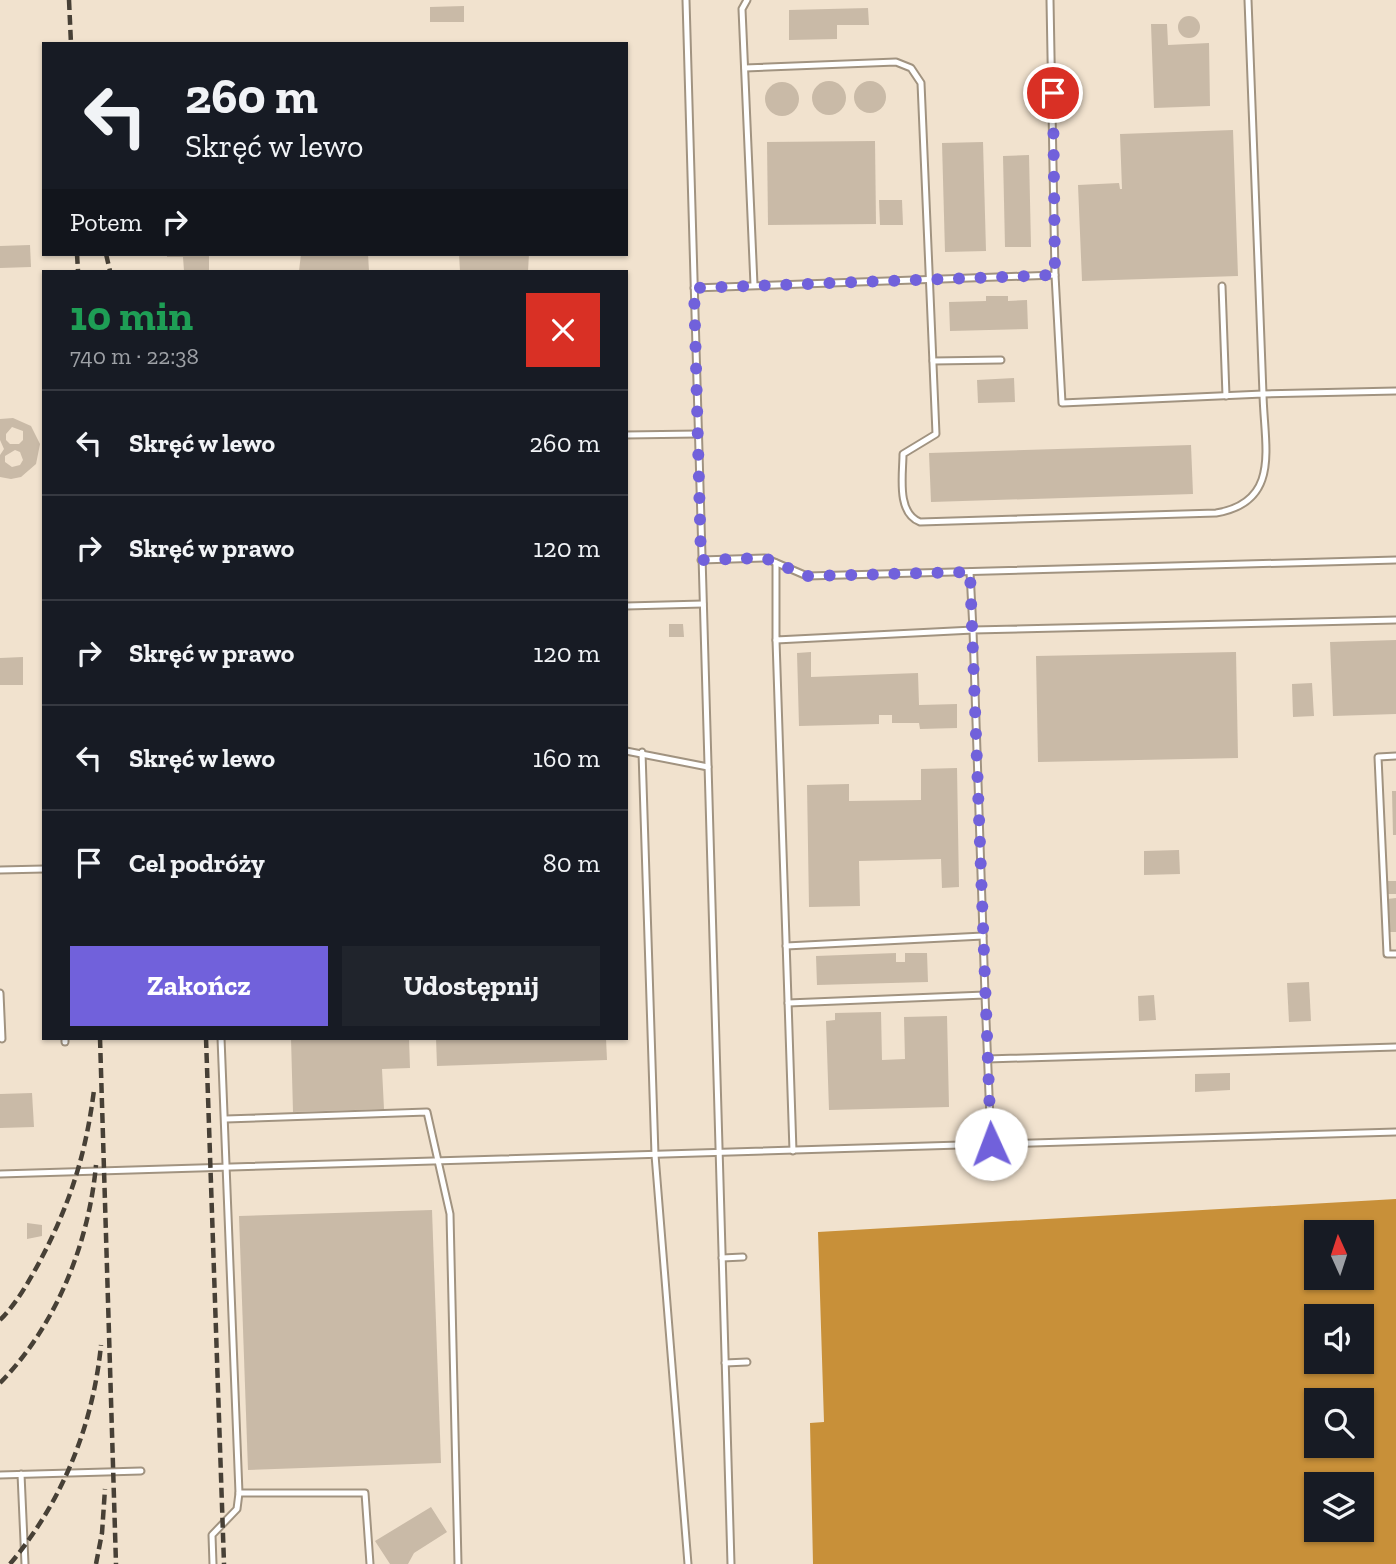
<!DOCTYPE html>
<html lang="pl">
<meta charset="utf-8">
<style>
:root{--surface:#171b24;--page:#20242c;--text:#f1f3f6;--muted:#9ea1a6;--line:#363941;--accent:#7161db}
body{margin:0;font-family:"Zilla Slab",serif;background:var(--page);color:var(--text);height:100vh;display:flex;flex-direction:column;font-size:26px;white-space:nowrap}
*{box-sizing:border-box;margin:0}
p{font-size:23px;color:var(--muted)}
.icon{flex:none;width:38px;height:38px;fill:none;stroke:currentColor;stroke-width:2;stroke-linecap:round;stroke-linejoin:round}
.map{position:relative;flex:1;overflow:hidden}
.panel{position:absolute;left:42px;top:270px;width:586px;height:770px;display:flex;flex-direction:column;background:var(--surface);border-radius:0px;box-shadow:0 2px 5px #0004}
.panel>*{flex:none}
.guide{position:absolute;left:42px;top:42px;width:586px;height:214px;border-radius:0px;box-shadow:0 2px 5px #0004;background:#171b24;color:var(--text);overflow:hidden}
.needle{width:46px;rotate:357deg}
.tools{position:absolute;left:1304px;top:1220px;display:grid;gap:14px}
.tools a{display:grid;place-items:center;width:70px;height:70px;border-radius:0px;background:var(--surface);box-shadow:0 2px 5px #0004;font-size:35px}
.pin{position:absolute;display:grid;place-items:center;width:60px;height:60px;color:#fff;margin:-30px;border:4px solid #fff;border-radius:50%;box-shadow:0 2px 7px #0007}
.me{position:absolute;width:77px;margin:-38px;rotate:358deg;stroke-linejoin:round;filter:drop-shadow(0 0 5px #0008)}
.turn{display:flex;align-items:center;gap:24px;height:147px;padding:0 28px;font-size:32px}
.turn .icon{width:91px;height:91px;stroke-width:2.5}
.turn b{display:block;font-size:49px;line-height:60px}
.then{display:flex;align-items:center;height:66px;padding:0 28px;background:#0003;gap:14px;font-size:26px}
.round{display:grid;place-items:center;flex:none;width:74px;height:74px;border-radius:0px;background:var(--page)}
.summary{display:flex;align-items:center;justify-content:space-between;height:119px;padding:0 28px}
h1{font-size:42px;font-weight:700;line-height:52px;color:#1e9e55}
.primary-button{display:flex;gap:14px;margin-top:auto;padding:14px 28px}
.primary-button a{flex:1;height:80px;border-radius:0px;background:var(--accent);color:#fff;font-size:28px;font-weight:700;line-height:80px;text-align:center}
.primary-button a+a{background:var(--page);color:var(--text)}
ul{padding:0;list-style:none}
li{display:flex;align-items:center;gap:21px;height:105px;padding:0 28px;border-top:2px solid var(--line)}
li div{flex:1}
li b{display:block;font-size:26px}
li em{font-style:normal}
.map>svg:first-child{display:block}
.water{fill:#c89039;fill-rule:evenodd}
.building{fill:#c9baa7;fill-rule:evenodd}
.lines{fill:none;stroke-linecap:round;stroke-linejoin:round}
.service-casing{stroke:#a19380;stroke-width:9}
.service{stroke:#fff;stroke-width:5}
.rail{stroke:#474036;stroke-width:4.5;stroke-dasharray:10 5;stroke-linecap:butt}
.route{stroke:#7161db;stroke-width:12;stroke-dasharray:0 21.6}
</style>
<div class="map">
<svg width="1396" height="1564" viewBox="0 0 1396 1564">
<rect width="100%" height="100%" fill="#f1e2ce"/>
<path class="water" d="M1396,1199v365h-583l-3,-141 14,-1 -6,-190zM1316,1232h46v46h-46zM1316,1316h46v46h-46zM1316,1400h46v46h-46zM1316,1484h46v46h-46z"/>
<g class="building">
<path d="M464,6v16h-34v-15z"/>
<path d="M868,8l1,17h-32v14l-48,1v-30z"/>
<circle cx="1189" cy="27" r="11"/>
<path d="M1151,24h16l1,21 41,-2 1,63 -56,2z"/>
<circle cx="870" cy="97" r="16"/>
<circle cx="829" cy="98" r="17"/>
<circle cx="782" cy="99" r="17"/>
<path d="M1233,130l5,146 -156,5 -4,-96 41,-2 1,6h2l-2,-55z"/>
<path d="M875,141l1,83 -108,1 -1,-83z"/>
<path d="M983,142l3,109 -41,1 -3,-109z"/>
<path d="M1029,155l2,92h-26l-2,-91z"/>
<path d="M879,200h23l1,25h-23z"/>
<path d="M30,245l1,22 -31,1v-22z"/>
<path d="M167,254h42v17h-25l-1,-14h-16z"/>
<path d="M301,254h67l1,17h-70z"/>
<path d="M459,254h70l-1,17h-68z"/>
<path d="M986,296h22v5l19,-1 1,29 -78,2 -1,-29 37,-1z"/>
<path d="M1014,378l1,24 -37,1 -1,-23z"/>
<path d="M13,418l18,8 9,18 -4,20 -15,13 -10,2 -11,-2v-22l4,-6 -4,-9v-21zM12,427l11,4v9l-4,4h-9l-4,-4v-6zM15,450l5,2 3,8 -3,5 -8,2 -7,-5v-6z"/>
<path d="M1191,445l2,49 -262,8 -2,-49z"/>
<path d="M669,624h14l1,13h-15z"/>
<path d="M1396,640v74l-63,2 -3,-74z"/>
<path d="M811,652v25l107,-4 1,32 38,-1v24l-37,1 -1,-6h-27v-8h-13v9l-80,2 -2,-73z"/>
<path d="M1236,652l2,106 -200,4 -2,-106z"/>
<path d="M23,657v28h-23v-27z"/>
<path d="M1312,683l2,33 -21,1 -1,-33z"/>
<path d="M957,768l2,119 -17,1 -1,-29 -82,2 1,45 -51,1 -2,-122 42,-1v17l72,-1v-31z"/>
<path d="M1392,791h4v44h-3z"/>
<path d="M1179,850l1,24 -36,1v-24z"/>
<rect x="1387" y="881" width="9" height="13"/>
<path d="M1396,898v34h-8l-1,-33z"/>
<path d="M896,953v9h9v-9h22l1,29 -111,3 -1,-29z"/>
<path d="M1309,982l2,39 -22,1 -2,-39z"/>
<path d="M1154,995l2,25 -17,1 -1,-25z"/>
<path d="M881,1012l1,48 23,-1 -1,-42 43,-1 2,91 -120,3 -3,-89 9,-1v-7z"/>
<path d="M291,1038h118l1,30 -28,1 2,40 -91,3z"/>
<path d="M436,1038h170l1,22 -170,6z"/>
<path d="M1230,1073v17l-35,2v-18z"/>
<path d="M32,1093l2,34 -34,1v-34z"/>
<path d="M432,1210l9,253 -193,7 -9,-254z"/>
<path d="M27,1223l15,2v11l-15,3z"/>
<path d="M431,1507l16,25 -33,21 -6,11h-18l-15,-23z"/>
</g>
<g class="lines">
<defs>
<g id="service">
<path d="M686,0l45,1564"/>
<path d="M747,0l-5,9 12,276"/>
<path d="M1248,0l15,394 133,-3"/>
<path d="M745,68l151,-6 15,6 10,15 15,351 -33,20c0,20 -7,59 17,68l296,-9c66,-11 48,-67 47,-119l-201,9 -7,-128"/>
<path d="M1222,286l4,110"/>
<path d="M694,288l361,-13 -5,-275"/>
<path d="M933,361l68,-1"/>
<path d="M626,435l72,-1"/>
<path d="M701,560l64,-2 42,18 589,-16"/>
<path d="M776,563v77l197,-10 -3,-58"/>
<path d="M626,606l77,-2"/>
<path d="M776,640l17,511"/>
<path d="M626,751l82,16"/>
<path d="M642,752l13,403 33,409"/>
<path d="M1396,756l-18,1 9,197h9"/>
<path d="M0,870l44,-1"/>
<path d="M786,946l197,-10"/>
<path d="M0,993l2,46"/>
<path d="M985,995l-12,-365 423,-10"/>
<path d="M788,1003l197,-8 6,149"/>
<path d="M65,1038v4"/>
<path d="M221,1038l18,455h126l5,71"/>
<path d="M987,1059l409,-12"/>
<path d="M226,1119l201,-7 23,102 8,350"/>
<path d="M0,1174l1396,-42"/>
<path d="M722,1258l21,-1"/>
<path d="M725,1363l22,-1"/>
<path d="M21,1474l4,90"/>
<path d="M0,1475l141,-4"/>
<path d="M213,1564l-1,-29 25,-26 2,-16"/>
</g>
</defs>
<use href="#service" class="service-casing"/>
<use href="#service" class="service"/>
<g class="rail">
<path d="M69,0l2,44"/>
<path d="M77,254l1,17"/>
<path d="M106,254l4,17"/>
<path d="M100,1038l16,526"/>
<path d="M206,1038l18,526"/>
<path d="M0,1320c17,-17 29,-39 40,-59 30,-57 46,-107 54,-171"/>
<path d="M0,1383c56,-57 89,-140 96,-218"/>
<path d="M10,1564c52,-62 83,-138 91,-219"/>
<path d="M96,1564l6,-31 3,-44"/>
</g>
</g>
<g class="lines">
<path class="route" d="M991,1144l-21,-572 -163,4 -42,-18 -64,2 -7,-272 361,-13 -2,-182"/>
</g>
</svg>
<div class="tools">
<a><svg class="needle" viewBox="-14 -14 28 28"><path d="M0-13l5 13h-10z" fill="#e53935"/><path d="M0 13l5-13h-10z" fill="#9ea1a6"/></svg></a>
<a><svg class="icon" aria-label="sound" viewBox="0 0 24 24"><path d="M4 9h4l5-4v14l-5-4H4zM17 9q2 3 0 6"/></svg></a>
<a><svg class="icon" aria-label="search" viewBox="0 0 24 24"><circle cx="10" cy="10" r="6"/><path d="M15 15l6 6"/></svg></a>
<a><svg class="icon" aria-label="layers" viewBox="0 0 24 24"><path d="M12 4l9 5-9 5-9-5zM3 14l9 5 9-5"/></svg></a>
</div>
<div class="pin" style="left:1053px;top:93px;background:#d93025"><svg class="icon" aria-label="arrive" viewBox="0 0 24 24"><path d="M6 21V4h12l-3 4 3 4H6"/></svg></div>
<svg class="me" style="left:991px;top:1144px" viewBox="-20 -20 40 40"><circle r="19" fill="#fff"/><path d="M0-13L10 11 0 6-10 11z" fill="#7161db"/></svg>
<div class="guide">
<div class="turn"><svg class="icon" aria-label="left" viewBox="0 0 24 24"><path d="M17 20v-9H6M10 6l-5 5 5 5"/></svg><div><b>260 m</b>Skręć w lewo</div></div>
<div class="then">Potem<svg class="icon" aria-label="right" viewBox="0 0 24 24"><path d="M7 20v-9h11M14 6l5 5-5 5"/></svg></div>
</div>
<section class="panel">
<div class="summary"><div><h1>10 min</h1><p>740 m · 22:38</p></div><a class="round" style="background:#d93025;color:#fff"><svg class="icon" aria-label="close" viewBox="0 0 24 24"><path d="M6 6l12 12M18 6L6 18"/></svg></a></div>
<ul>
<li><svg class="icon" aria-label="left" viewBox="0 0 24 24"><path d="M17 20v-9H6M10 6l-5 5 5 5"/></svg><div><b>Skręć w lewo</b></div><em>260 m</em></li>
<li><svg class="icon" aria-label="right" viewBox="0 0 24 24"><path d="M7 20v-9h11M14 6l5 5-5 5"/></svg><div><b>Skręć w prawo</b></div><em>120 m</em></li>
<li><svg class="icon" aria-label="right" viewBox="0 0 24 24"><path d="M7 20v-9h11M14 6l5 5-5 5"/></svg><div><b>Skręć w prawo</b></div><em>120 m</em></li>
<li><svg class="icon" aria-label="left" viewBox="0 0 24 24"><path d="M17 20v-9H6M10 6l-5 5 5 5"/></svg><div><b>Skręć w lewo</b></div><em>160 m</em></li>
<li><svg class="icon" aria-label="arrive" viewBox="0 0 24 24"><path d="M6 21V4h12l-3 4 3 4H6"/></svg><div><b>Cel podróży</b></div><em>80 m</em></li>
</ul>
<div class="primary-button"><a>Zakończ</a><a>Udostępnij</a></div>
</section>
</div>
